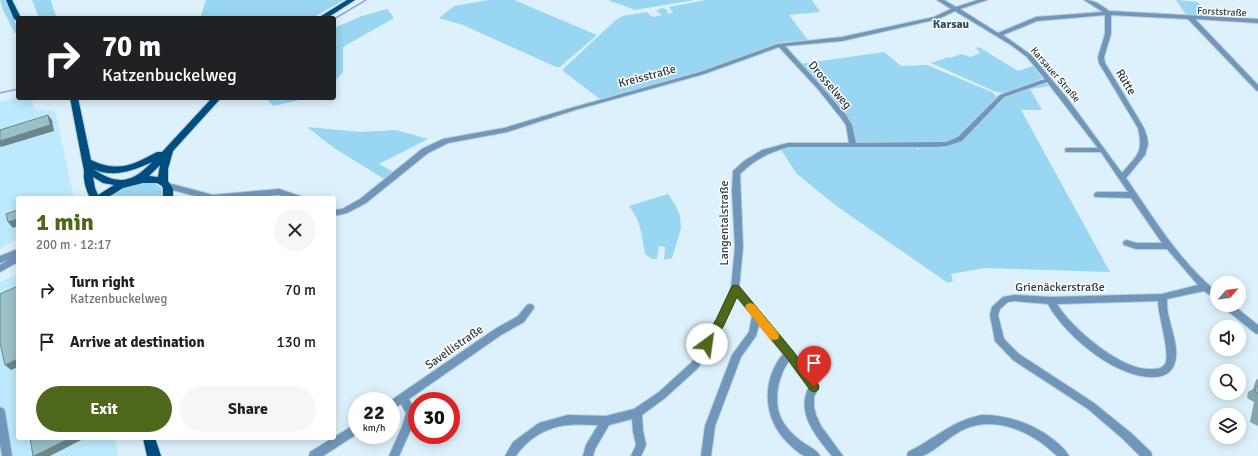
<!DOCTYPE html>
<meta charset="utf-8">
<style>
:root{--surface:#fff;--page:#f6f6f6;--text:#202124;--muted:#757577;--accent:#4d681a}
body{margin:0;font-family:Signika,sans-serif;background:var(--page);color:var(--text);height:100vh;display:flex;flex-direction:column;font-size:15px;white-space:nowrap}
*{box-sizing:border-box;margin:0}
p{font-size:13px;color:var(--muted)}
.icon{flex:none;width:22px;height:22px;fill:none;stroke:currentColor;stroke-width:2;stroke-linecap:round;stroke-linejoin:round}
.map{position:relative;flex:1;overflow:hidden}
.sheet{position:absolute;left:16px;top:196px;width:320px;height:244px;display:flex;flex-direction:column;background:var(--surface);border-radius:4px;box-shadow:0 2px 10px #0003}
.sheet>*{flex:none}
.top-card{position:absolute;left:16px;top:16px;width:320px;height:84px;border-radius:4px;box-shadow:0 2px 10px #0003;background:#202124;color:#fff;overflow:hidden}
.needle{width:26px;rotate:62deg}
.tools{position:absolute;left:1210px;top:276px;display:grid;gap:8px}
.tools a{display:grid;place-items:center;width:36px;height:36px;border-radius:50%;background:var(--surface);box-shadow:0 2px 10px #0003;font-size:20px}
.speed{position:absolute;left:348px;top:392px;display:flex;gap:8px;font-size:20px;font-weight:700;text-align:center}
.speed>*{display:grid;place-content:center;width:52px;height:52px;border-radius:50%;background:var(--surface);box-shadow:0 2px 10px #0003;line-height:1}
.speed small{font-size:10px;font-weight:400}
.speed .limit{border:6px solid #d22;background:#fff;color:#111}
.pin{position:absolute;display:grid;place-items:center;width:34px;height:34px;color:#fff;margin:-41px -17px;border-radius:50% 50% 50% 0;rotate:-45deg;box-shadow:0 0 4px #0007}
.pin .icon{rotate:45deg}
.me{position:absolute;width:44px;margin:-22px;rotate:31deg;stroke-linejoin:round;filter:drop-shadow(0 0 3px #0008)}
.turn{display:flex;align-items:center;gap:14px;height:84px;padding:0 20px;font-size:18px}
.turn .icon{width:52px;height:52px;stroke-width:2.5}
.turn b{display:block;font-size:28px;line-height:34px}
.round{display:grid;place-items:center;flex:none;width:42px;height:42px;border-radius:21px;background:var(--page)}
.summary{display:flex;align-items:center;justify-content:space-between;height:68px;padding:0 20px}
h1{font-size:24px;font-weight:700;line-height:30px;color:var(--accent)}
.button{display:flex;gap:8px;margin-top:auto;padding:8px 20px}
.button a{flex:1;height:46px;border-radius:24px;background:var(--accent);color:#fff;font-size:16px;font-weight:700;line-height:46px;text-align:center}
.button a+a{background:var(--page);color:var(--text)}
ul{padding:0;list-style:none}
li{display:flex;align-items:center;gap:12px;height:52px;padding:0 20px}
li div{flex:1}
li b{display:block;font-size:15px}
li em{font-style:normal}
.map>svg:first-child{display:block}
.built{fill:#bce9fd}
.green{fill:#98d6f1}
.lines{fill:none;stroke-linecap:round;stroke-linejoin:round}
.stream{stroke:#8ba6e4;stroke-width:1.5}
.minor-casing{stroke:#b9cdd6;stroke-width:2}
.major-casing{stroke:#b9cdd6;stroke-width:2}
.minor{fill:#6f97bc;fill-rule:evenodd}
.major{fill:#004d7f;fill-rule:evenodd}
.wall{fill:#84a6ab}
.shaded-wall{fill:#6b878b}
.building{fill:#99c1c7;stroke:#6b878b}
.route{fill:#4d681a;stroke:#324411}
.slow{fill:#f59e0b}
.labels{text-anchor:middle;stroke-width:3;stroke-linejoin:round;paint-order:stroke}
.far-street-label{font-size:10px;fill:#2e3c43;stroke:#fff}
.far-quarter-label{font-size:12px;font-weight:bold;fill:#2d4c5a;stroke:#fff}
.street-label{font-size:12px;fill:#2e3c43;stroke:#fff}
</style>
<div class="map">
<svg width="1258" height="456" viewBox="0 0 1258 456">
<rect width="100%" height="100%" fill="#dcf1fb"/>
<g class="built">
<path d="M18,97l14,1 2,11 21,2 18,83 -11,4h-44v40l-18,11v-147z"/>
<path d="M18,275v163h96l5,18h-119v-174z"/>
</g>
<g class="green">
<path d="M0,0h5c3,9 13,25 13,33h-3l-12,-23z"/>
<path d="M32,0h19l4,14 4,4h-20z"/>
<path d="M206,0h138l-32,18h-112z"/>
<path d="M489,0h25l83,35 -37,32h-4l-93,-42 -24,-7 15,-12z"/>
<path d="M608,0h86l-59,10z"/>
<path d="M706,0h106l8,12 -31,3 19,25 -26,2 -74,27 -108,30 -37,-28v-2l54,-50 6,-3 24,-4 5,5 10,-2 -6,-4 6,-3 6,2 -1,4 6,-1 -4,-6z"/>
<path d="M1176,0l22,2 9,16 -20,-2z"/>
<path d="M387,9l7,9 -51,29v25l-9,10v-54l28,-12z"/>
<path d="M979,47l39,24 15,-5 10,12 -37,15 -10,-1 -65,-29 17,-6 2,1 11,-4 10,3 9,-4 -4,-5z"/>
<path d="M884,52l17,14 26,-1 65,27 5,5 -36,39 -11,6 -11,2h-77l-9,-4 -1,-8 -52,-68z"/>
<path d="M1044,82l5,4 -19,3 12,21h-21l89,162 -126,-4 -33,6 2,7 -5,2 -113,-78 -39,-32 -16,-25 10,-2h119l9,3 3,-3 30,-2 51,-45 6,-4z"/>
<path d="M266,98h37l-7,3 -23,5z"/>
<path d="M307,127l53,5 36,-2 32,9 -49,25 16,9 -9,7 -52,-32z"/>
<path d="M137,183c10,0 21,-2 26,9l-1,6h-56l15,-10z"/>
<path d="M668,194l8,12 4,10 1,12 -9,30 -8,2 1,-13 -6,-1 -2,13h-5l-7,-5c-3,-18 -4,-33 -16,-48z"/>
</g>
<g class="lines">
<g class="stream">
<path d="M334,19l32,-19"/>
<path d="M0,93l18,-4"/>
</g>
<defs>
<g id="minor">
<path d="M937,0h7l12,7 22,-7h9l-27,9 38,24 38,-16 67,-5 -19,-12c11,0 17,5 25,11l149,8v4l-63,-4 63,66v6l-2,-1 -68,-71 -77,-4v19l-7,23 1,6 39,65 3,9 1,7 -3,11 -19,23c27,39 53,83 91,114v8l-13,-9 -37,8c0,7 0,12 2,19 3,14 11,33 5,47 -3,8 -11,12 -19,12 -38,2 -90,-41 -107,-73l-34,-3 -6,1 -8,7 -2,6 6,24 15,15 75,49 37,30 20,19 1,4h-12l-17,-17 -35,-30 -75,-49 -18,-19 -5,-26 2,-8 11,-10 11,-2 37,2 111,-3 36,-9 -31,-36h-31l-12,-4 -1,-2 1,-2 3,-1 9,3h26l-31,-45 -36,-1 -1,-2 1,-2 3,-1h30l-27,-40h-35l-1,-2 1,-2h32l-51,-66 -43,15 -42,44 -15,5 -12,1h-147c-20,6 -33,12 -48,27l3,73 -4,41 53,63 25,33 2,3 -5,10v10l2,8 5,11 22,30h-11c-15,-19 -37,-43 -23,-69l-20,-26c-11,15 -16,40 -8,57 4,9 12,17 20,23 6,5 16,8 19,15 -4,0 -11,0 -15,0 -6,-2 -13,-9 -17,-13 -25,-24 -27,-62 -5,-89l-24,-29 -3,11 -15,21 -26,69 -4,30h-10l4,-30 27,-71 17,-23 3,-16 -16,-20 -13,29 -25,43 -33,30 -23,17 1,16 3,14 -5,11h-10l5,-11 -3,-14 -1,-12 -23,6 -14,24 -2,7h-10l3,-11 12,-20c-10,0 -20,-1 -29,0 -21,1 -42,14 -53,31h-11l8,-14 26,-19 29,-8 38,1 28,-7 25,-17 33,-30 24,-42 15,-31 4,-42 -3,-56 1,-20 11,-10 18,-11 26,-7h61l-3,-18 -5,-7 -24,-30 -38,-41 -75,27 -129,36 -68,22 -59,11 -20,10 -62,50 -19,10 -13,3v-6l8,-1 18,-10 62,-50 21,-10 61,-11 67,-20 129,-36 78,-28 64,-7 92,-20 17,-8zM955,11l56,34 16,12 18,22 -45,16 -42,42 -12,5 -90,1 -4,-18 -6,-10 -25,-29 -36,-40 57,-5 96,-22zM1105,15v19l-7,23 1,6 39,65c6,25 -1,27 -16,45l-55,-75 -36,-43 -28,-20 34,-14zM1158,301c0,14 13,54 7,63 -3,5 -9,5 -14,5 -29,2 -80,-41 -94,-65z"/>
<path d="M168,183l45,12 66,-6 21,7 1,2h-12l-10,-3 -40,3h-36l-38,-10 -1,-2 1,-2z"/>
<path d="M18,249v13l-18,10v-7l8,-5 -8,3v-7z"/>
<path d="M530,304l3,1 1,3 -10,14 -23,13 -92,64 7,14 -4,14 -13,29h-10l13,-29 4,-14 -5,-9 -10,6 -1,-9 105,-72 23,-13 9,-11z"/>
<path d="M1223,305h10l25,20v9l-3,-1 -31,-25z"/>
<path d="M0,407l4,2 1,3 7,44h-10l-2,-12z"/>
<path d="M982,415c27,0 51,9 72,25 6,5 12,10 15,16h-12c-25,-25 -65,-43 -98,-24 -10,5 -28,22 -37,24 -4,0 -11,0 -15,0l1,-4c27,-13 43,-31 74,-37z"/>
<path d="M357,423v11l-34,22h-14l1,-4z"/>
</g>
<g id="major">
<path d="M6,0h6l9,18h-3v3l-4,-2z"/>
<path d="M347,0h8l-28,18h-9z"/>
<path d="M70,98h8l13,62c27,13 42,5 66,-8h5l50,-54h9l-48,53 -5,18v12l5,8v9h-10v-9l-1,-3 -5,-3h-14l-20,5 -16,10h-17c-4,-9 -7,-17 -6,-27zM152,162c-20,21 -34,24 -59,7 20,9 40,2 59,-7zM160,165l-2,12 -9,-1zM93,177l10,6 11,2 -16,10 -3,-7z"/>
<path d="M143,438h12l6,18h-14z"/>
</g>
</defs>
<use href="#minor" class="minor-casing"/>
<use href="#major" class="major-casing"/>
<use href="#minor" class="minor"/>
<use href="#major" class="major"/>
</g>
<path class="wall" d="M1258,379v47l-8,-4 4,-20 -7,-4 1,-6 5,-3 3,-9z"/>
<g class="shaded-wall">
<path d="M48,115l4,5 2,11 -53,16 -1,-1v-5z"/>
<path d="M18,219v7l-5,2 -5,-6z"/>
<path d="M18,359v8l-7,3 -6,-5z"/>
<path d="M70,438h15l-35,18h-16z"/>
</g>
<g class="building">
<path d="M48,115l2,10 -50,16v-11z"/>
<path d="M18,210v9l-10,3 -2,-8z"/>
<path d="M18,286v73l-13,6 -5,-22v-49z"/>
<path d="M1256,386l2,1v6l-3,-1z"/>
<path d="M30,438h40l-36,18h-1z"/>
</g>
<path class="route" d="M735,285l4,1 54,65 25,33 1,3 -1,3 -4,2 -4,-2 -24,-33 -49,-60 -13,28 -13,22 -4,1 -3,-1 -2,-3 2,-4 12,-20 16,-34z"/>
<path class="slow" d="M750,303l4,1 24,29 1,3 -1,3 -4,1 -4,-1 -23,-29 -2,-3 2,-3z"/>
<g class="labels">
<g class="far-street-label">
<text transform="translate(1222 11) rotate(3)" y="4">Forststraße</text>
<text transform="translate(1056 74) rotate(49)" y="4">Karsauer Straße</text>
</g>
<g class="far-quarter-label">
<text x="951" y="28">Karsau</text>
</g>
<g class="street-label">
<text transform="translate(647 76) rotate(-15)" y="4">Kreisstraße</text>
<text transform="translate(1126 82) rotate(59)" y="4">Rütte</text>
<text transform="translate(830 85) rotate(49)" y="4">Drosselweg</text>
<text transform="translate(724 223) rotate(-90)" y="4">Langentalstraße</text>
<text x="1060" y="291">Grienäckerstraße</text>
<text transform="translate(454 347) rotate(-35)" y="4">Savellistraße</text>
</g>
</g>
</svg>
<div class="tools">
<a><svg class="needle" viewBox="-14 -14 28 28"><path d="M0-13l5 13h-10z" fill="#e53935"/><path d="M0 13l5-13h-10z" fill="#757577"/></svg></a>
<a><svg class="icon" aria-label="sound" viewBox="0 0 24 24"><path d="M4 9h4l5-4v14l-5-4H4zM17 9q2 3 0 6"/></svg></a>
<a><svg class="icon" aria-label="search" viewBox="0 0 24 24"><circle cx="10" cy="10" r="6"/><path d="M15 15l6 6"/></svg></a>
<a><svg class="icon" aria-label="layers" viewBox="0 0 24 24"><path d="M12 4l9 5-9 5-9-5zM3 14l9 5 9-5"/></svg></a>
</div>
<div class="speed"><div>22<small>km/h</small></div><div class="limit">30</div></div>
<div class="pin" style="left:814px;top:387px;background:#d93025"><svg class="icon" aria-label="arrive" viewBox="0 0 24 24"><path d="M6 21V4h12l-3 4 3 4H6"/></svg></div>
<svg class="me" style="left:707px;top:344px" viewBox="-20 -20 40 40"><circle r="19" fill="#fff"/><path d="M0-13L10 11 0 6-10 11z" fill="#4d681a"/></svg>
<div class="top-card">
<div class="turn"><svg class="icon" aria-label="right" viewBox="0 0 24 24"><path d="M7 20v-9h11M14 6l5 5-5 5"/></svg><div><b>70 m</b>Katzenbuckelweg</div></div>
</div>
<section class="sheet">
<div class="summary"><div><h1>1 min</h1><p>200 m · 12:17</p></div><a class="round"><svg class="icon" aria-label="close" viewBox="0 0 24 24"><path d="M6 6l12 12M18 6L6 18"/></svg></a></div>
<ul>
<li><svg class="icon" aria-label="right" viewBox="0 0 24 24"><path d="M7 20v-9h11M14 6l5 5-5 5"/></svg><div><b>Turn right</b><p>Katzenbuckelweg</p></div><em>70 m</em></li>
<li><svg class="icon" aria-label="arrive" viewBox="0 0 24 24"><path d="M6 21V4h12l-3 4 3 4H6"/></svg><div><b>Arrive at destination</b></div><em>130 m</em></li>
</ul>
<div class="button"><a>Exit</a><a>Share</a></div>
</section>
</div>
